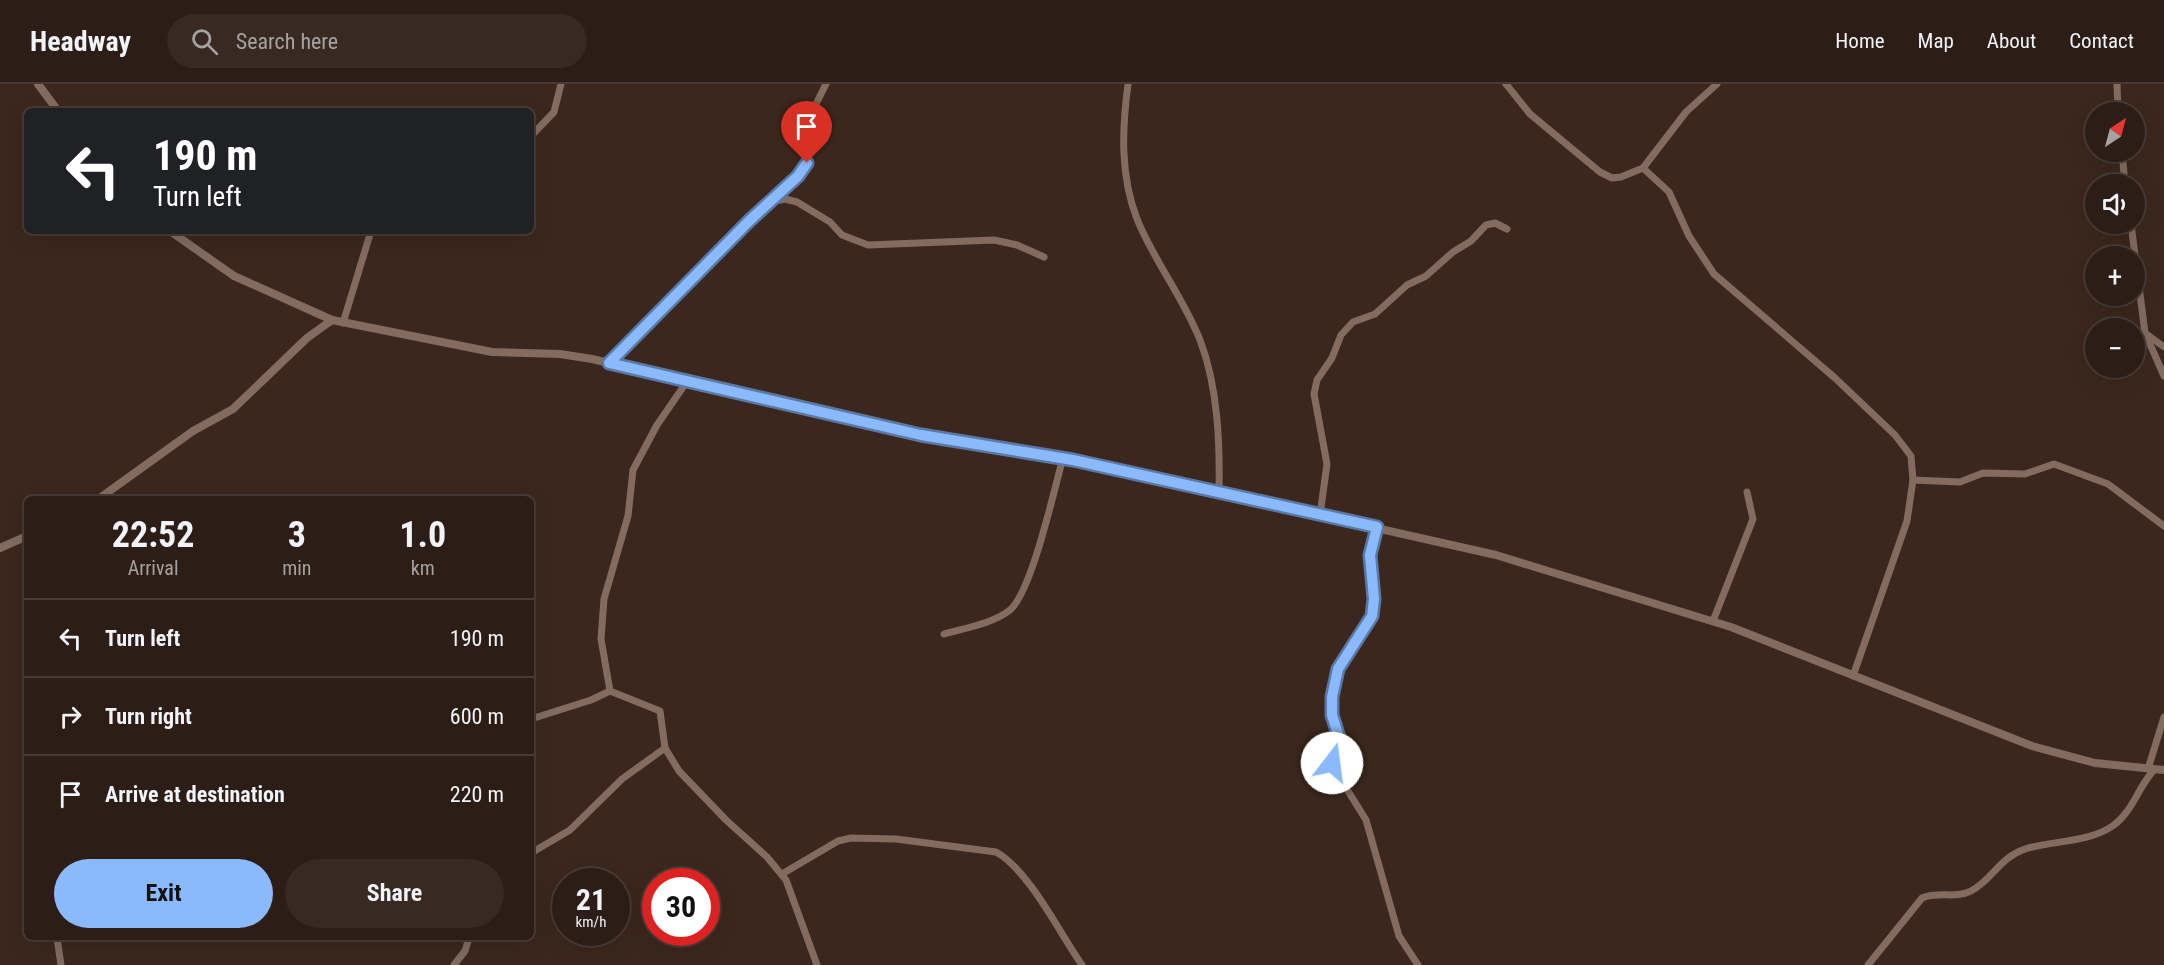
<!DOCTYPE html>
<meta charset="utf-8">
<style>
:root{--surface:#2c1d16;--page:#382a23;--text:#f1f3f6;--muted:#a6a2a1;--line:#483b35;--accent:#8abafc}
body{margin:0;font-family:"Roboto Condensed",sans-serif;background:var(--page);color:var(--text);height:100vh;display:flex;flex-direction:column;font-size:22px;white-space:nowrap}
*{box-sizing:border-box;margin:0}
p{font-size:20px;color:var(--muted)}
.icon{flex:none;width:33px;height:33px;fill:none;stroke:currentColor;stroke-width:2;stroke-linecap:round;stroke-linejoin:round}
.map{position:relative;flex:1;overflow:hidden}
.side{position:absolute;left:24px;top:412px;width:510px;height:444px;display:flex;flex-direction:column;background:var(--surface);border-radius:9px;box-shadow:0 6px 24px #0002,0 0 0 2px var(--line)}
.side>*{flex:none}
.hud{position:absolute;left:24px;top:24px;width:510px;height:126px;border-radius:9px;box-shadow:0 6px 24px #0002,0 0 0 2px var(--line);background:#202124;color:#fff;overflow:hidden}
.needle{width:39px;rotate:36deg}
.fabs{position:absolute;left:2085px;top:18px;display:grid;gap:12px}
.fabs a{display:grid;place-items:center;width:60px;height:60px;border-radius:50%;background:var(--surface);box-shadow:0 6px 24px #0002,0 0 0 2px var(--line);font-size:30px}
.speed{position:absolute;left:552px;top:784px;display:flex;gap:12px;font-size:30px;font-weight:700;text-align:center}
.speed>*{display:grid;place-content:center;width:78px;height:78px;border-radius:50%;background:var(--surface);box-shadow:0 6px 24px #0002,0 0 0 2px var(--line);line-height:1}
.speed small{font-size:15px;font-weight:400}
.speed .limit{border:9px solid #d22;background:#fff;color:#111}
.pin{position:absolute;display:grid;place-items:center;width:51px;height:51px;color:#fff;margin:-62px -26px;border-radius:50% 50% 50% 0;rotate:-45deg;box-shadow:0 0 6px #0007}
.pin .icon{rotate:45deg}
.me{position:absolute;width:66px;margin:-33px;rotate:15deg;stroke-linejoin:round;filter:drop-shadow(0 0 4px #0008)}
.turn{display:flex;align-items:center;gap:21px;height:126px;padding:0 30px;font-size:27px}
.turn .icon{width:78px;height:78px;stroke-width:2.5}
.turn b{display:block;font-size:42px;line-height:51px}
.eta{display:flex;justify-content:space-evenly;align-items:center;height:102px;text-align:center}
.eta b{font-size:36px;font-weight:700;line-height:42px}
.cta{display:flex;gap:12px;margin-top:auto;padding:12px 30px}
.cta a{flex:1;height:69px;border-radius:36px;background:var(--accent);color:#111;font-size:24px;font-weight:700;line-height:69px;text-align:center}
.cta a+a{background:var(--page);color:var(--text)}
ul{padding:0;list-style:none}
li{display:flex;align-items:center;gap:18px;height:78px;padding:0 30px;border-top:2px solid var(--line)}
li div{flex:1}
li b{display:block;font-size:22px}
li em{font-style:normal}
header{display:flex;align-items:center;gap:36px;box-sizing:border-box;height:84px;padding:0 30px;background:var(--surface);border-bottom:2px solid var(--line)}
header strong{font-size:28px}
nav{display:flex;gap:33px;margin-inline-start:auto;font-size:21px}
.search{width:420px;height:54px;background:var(--page);display:flex;align-items:center;gap:15px;box-sizing:border-box;padding:0 21px;border-radius:33px;color:var(--muted);font-size:22px}
.map>svg:first-child{display:block}
.lines{fill:none;stroke-linecap:round;stroke-linejoin:round}
.minor{stroke:#836b60;stroke-width:7}
.tertiary{stroke:#836b60;stroke-width:8}
.route-casing{stroke:#5a79a4;stroke-width:15}
.route{stroke:#8abafc;stroke-width:10}
</style>
<header>
<strong>Headway</strong>
<div class="search"><svg class="icon" aria-label="search" viewBox="0 0 24 24"><circle cx="10" cy="10" r="6"/><path d="M15 15l6 6"/></svg>Search here</div>
<nav><a>Home</a><a>Map</a><a>About</a><a>Contact</a></nav>
</header>
<div class="map">
<svg width="2164" height="881" viewBox="0 0 2164 881">
<rect width="100%" height="100%" fill="#3b271d"/>
<g class="lines">
<g class="minor">
<path d="M1128,0c-6,45 -8,91 9,135 17,42 46,78 63,121 18,47 20,103 19,152"/>
<path d="M1506,0l24,30 70,58 12,6 9,-1 22,-9 43,-56 31,-28"/>
<path d="M2117,0l1,28"/>
<path d="M531,52l23,-24 7,-28"/>
<path d="M2122,68l3,32"/>
<path d="M1643,84l26,24 20,44 25,38 121,104 60,57 16,21 2,24 -6,41 -54,155"/>
<path d="M771,118l14,-3 12,3 33,20 12,13 26,10 126,-5 23,5 27,12"/>
<path d="M2131,140l14,109 19,14"/>
<path d="M343,239l28,-92"/>
<path d="M2146,251l18,41"/>
<path d="M609,279l140,-142 49,-45 11,-21 2,-41 15,-30"/>
<path d="M688,296l-31,45 -24,45 -5,46 -24,83 -3,40 9,52 50,20 5,37 14,23 47,49 41,37 19,23 31,85"/>
<path d="M1913,396l47,2 23,-9 42,1 29,-10 54,20 56,42"/>
<path d="M1320,431l7,-51 -13,-70 3,-14 15,-22 9,-23 12,-13 22,-8 32,-29 19,-9 27,-24 18,-11 15,-16 9,-2 12,6"/>
<path d="M1377,443l-7,28 3,44 -1,17 -34,53 -6,28v18l9,29 -9,21 34,55 33,116 19,29"/>
<path d="M1713,537l40,-102 -6,-27"/>
<path d="M944,550c21,-6 48,-10 66,-24 22,-19 44,-120 53,-152"/>
<path d="M531,635l60,-19 19,-9"/>
<path d="M2148,685l16,-52"/>
<path d="M531,769l39,-23 52,-51 43,-31"/>
<path d="M782,790l56,-33 13,-3 45,1 100,13c33,18 64,82 86,113"/>
<path d="M57,854l4,27"/>
<path d="M454,881l11,-14 4,-13"/>
<path d="M1868,881l54,-67c16,-7 34,1 49,-7 22,-12 28,-33 54,-42 29,-9 64,-6 89,-24 19,-14 24,-38 40,-55"/>
</g>
<g class="tertiary">
<path d="M38,0l20,27"/>
<path d="M170,147l64,45 98,44 160,32 68,2 32,5 329,76 152,25 423,95 235,72 301,119 63,17 69,7"/>
<path d="M97,416l96,-69 40,-22 74,-71 25,-18"/>
<path d="M0,464l27,-12"/>
</g>
</g>
<g class="lines">
<defs>
<path id="route" d="M807,79l-9,13 -49,45 -140,142 312,72 152,25 304,67 -7,28 4,44 -2,17 -34,53 -6,28v18l9,29 -9,19"/>
</defs>
<use href="#route" class="route-casing"/>
<use href="#route" class="route"/>
</g>
</svg>
<div class="fabs">
<a><svg class="needle" viewBox="-14 -14 28 28"><path d="M0-13l5 13h-10z" fill="#e53935"/><path d="M0 13l5-13h-10z" fill="#a6a2a1"/></svg></a>
<a><svg class="icon" aria-label="sound" viewBox="0 0 24 24"><path d="M4 9h4l5-4v14l-5-4H4zM17 9q2 3 0 6"/></svg></a>
<a>+</a>
<a>−</a>
</div>
<div class="speed"><div>21<small>km/h</small></div><div class="limit">30</div></div>
<div class="pin" style="left:807px;top:79px;background:#d93025"><svg class="icon" aria-label="arrive" viewBox="0 0 24 24"><path d="M6 21V4h12l-3 4 3 4H6"/></svg></div>
<svg class="me" style="left:1332px;top:679px" viewBox="-20 -20 40 40"><circle r="19" fill="#fff"/><path d="M0-13L10 11 0 6-10 11z" fill="#8abafc"/></svg>
<div class="hud">
<div class="turn"><svg class="icon" aria-label="left" viewBox="0 0 24 24"><path d="M17 20v-9H6M10 6l-5 5 5 5"/></svg><div><b>190 m</b>Turn left</div></div>
</div>
<section class="side">
<div class="eta">
<div><b>22:52</b><p>Arrival</p></div>
<div><b>3</b><p>min</p></div>
<div><b>1.0</b><p>km</p></div>
</div>
<ul>
<li><svg class="icon" aria-label="left" viewBox="0 0 24 24"><path d="M17 20v-9H6M10 6l-5 5 5 5"/></svg><div><b>Turn left</b></div><em>190 m</em></li>
<li><svg class="icon" aria-label="right" viewBox="0 0 24 24"><path d="M7 20v-9h11M14 6l5 5-5 5"/></svg><div><b>Turn right</b></div><em>600 m</em></li>
<li><svg class="icon" aria-label="arrive" viewBox="0 0 24 24"><path d="M6 21V4h12l-3 4 3 4H6"/></svg><div><b>Arrive at destination</b></div><em>220 m</em></li>
</ul>
<div class="cta"><a>Exit</a><a>Share</a></div>
</section>
</div>
